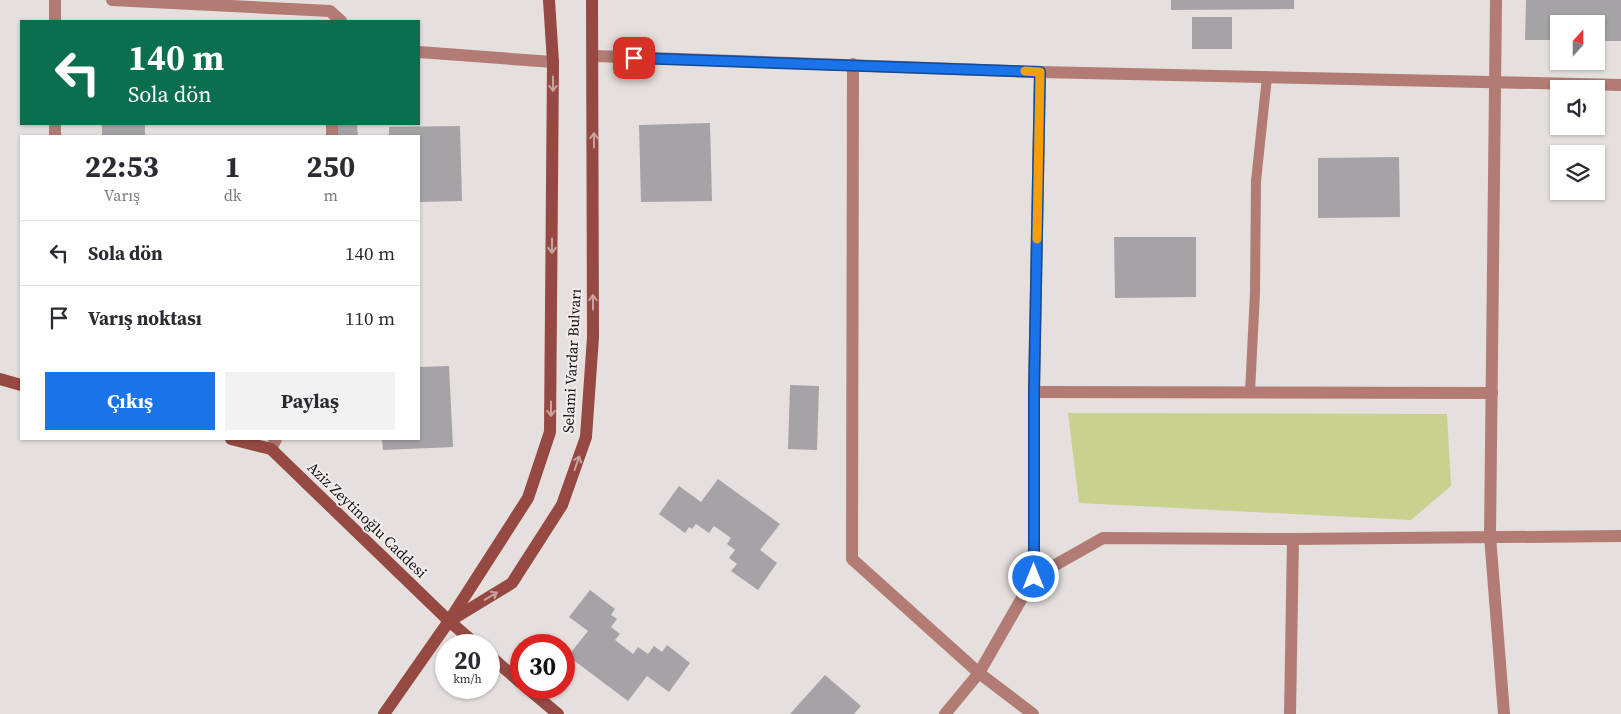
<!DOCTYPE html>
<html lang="tr">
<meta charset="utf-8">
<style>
:root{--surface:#fff;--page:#f2f2f3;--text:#2b2b33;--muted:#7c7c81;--line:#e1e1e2;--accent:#1a73e8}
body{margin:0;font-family:"Source Serif 4",serif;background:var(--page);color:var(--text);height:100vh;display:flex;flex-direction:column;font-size:19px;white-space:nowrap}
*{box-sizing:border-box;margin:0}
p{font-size:16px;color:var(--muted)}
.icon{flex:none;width:28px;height:28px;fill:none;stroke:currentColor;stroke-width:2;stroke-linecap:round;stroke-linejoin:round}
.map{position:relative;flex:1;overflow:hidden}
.panel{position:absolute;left:20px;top:135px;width:400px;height:305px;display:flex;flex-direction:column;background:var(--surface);border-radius:0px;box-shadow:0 1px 4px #0004}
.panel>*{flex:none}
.top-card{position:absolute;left:20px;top:20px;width:400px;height:105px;border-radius:0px;box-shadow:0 1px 4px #0004;background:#0b6e4f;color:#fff;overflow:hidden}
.needle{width:32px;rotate:21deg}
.tools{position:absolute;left:1550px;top:15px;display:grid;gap:10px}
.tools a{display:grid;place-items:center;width:55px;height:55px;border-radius:0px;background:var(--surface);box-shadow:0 1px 4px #0004;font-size:25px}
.speed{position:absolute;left:435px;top:634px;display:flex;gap:10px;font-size:25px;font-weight:700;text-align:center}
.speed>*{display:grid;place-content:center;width:65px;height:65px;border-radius:50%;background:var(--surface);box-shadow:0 1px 4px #0004;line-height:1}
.speed small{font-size:12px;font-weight:400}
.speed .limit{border:8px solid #d22;background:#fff;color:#111}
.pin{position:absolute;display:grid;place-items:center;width:42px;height:42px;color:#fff;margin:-21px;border-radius:10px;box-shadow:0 2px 8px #0006}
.me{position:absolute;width:55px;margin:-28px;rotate:0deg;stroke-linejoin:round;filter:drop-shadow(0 0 4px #0008)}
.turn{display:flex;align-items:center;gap:18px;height:105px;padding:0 25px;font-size:22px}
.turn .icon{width:65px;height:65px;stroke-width:2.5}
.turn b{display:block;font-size:35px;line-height:42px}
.eta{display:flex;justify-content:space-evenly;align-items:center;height:85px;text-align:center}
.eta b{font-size:30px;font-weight:700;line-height:35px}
.cta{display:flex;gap:10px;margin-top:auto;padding:10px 25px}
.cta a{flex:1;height:58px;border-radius:0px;background:var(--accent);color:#fff;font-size:20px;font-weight:700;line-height:58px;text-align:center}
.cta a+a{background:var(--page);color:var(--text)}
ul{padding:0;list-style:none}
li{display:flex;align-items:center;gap:15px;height:65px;padding:0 25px;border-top:1px solid var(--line)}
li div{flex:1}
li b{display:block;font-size:19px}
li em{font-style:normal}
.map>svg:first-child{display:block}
.green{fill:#c8d18e}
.building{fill:#a5a3a7}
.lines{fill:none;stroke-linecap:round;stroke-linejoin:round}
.lane{stroke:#b27c75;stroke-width:10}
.street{stroke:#b27c75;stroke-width:12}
.secondary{stroke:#954942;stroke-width:12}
.oneway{stroke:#c8a39f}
.route-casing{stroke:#114b97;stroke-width:12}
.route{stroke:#1a73e8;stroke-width:9}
.slow{stroke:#f59e0b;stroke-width:9}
.labels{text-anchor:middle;stroke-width:4;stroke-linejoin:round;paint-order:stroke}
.street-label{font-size:15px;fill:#110f0f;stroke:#f2edeb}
</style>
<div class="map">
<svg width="1621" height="714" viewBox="0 0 1621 714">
<rect width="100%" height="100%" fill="#e5e0dd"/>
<path class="green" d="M1068,413l379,1 4,72 -40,34 -332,-17z"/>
<g class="building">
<path d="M1171,0h123v9l-123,1z"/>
<path d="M1526,0h95v41h-25v-17h-37v16h-34z"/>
<rect x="1192" y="17" width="40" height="32"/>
<path d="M710,123l2,78 -71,1 -2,-77z"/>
<rect x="102" y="124" width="43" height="12"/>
<path d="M334,124h23l1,12h-24z"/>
<path d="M460,126l2,75 -43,1v-66h-30v-9z"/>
<path d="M1399,157l1,60 -82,1v-60z"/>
<path d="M1114,237h82v60l-81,1z"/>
<path d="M449,366l4,81 -70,3 -1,-11h37v-72z"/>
<path d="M790,385l29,1 -2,64 -29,-1z"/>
<path d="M718,479l62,45 -20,26 17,13 -19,27 -27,-19 6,-7 -8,-6 6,-8 -8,-6 4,-6 -17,-12 -5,7 -13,-9 -4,5 -3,-2 -4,6 -26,-19 20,-28 22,16z"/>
<path d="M590,590l25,19 -4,6 6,4 -6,8 9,7 -5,6 18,14 5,-7 10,7 6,-8 8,6 5,-7 23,18 -21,29 -22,-16 -19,25 -60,-45 20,-25 -19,-14z"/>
<path d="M825,675l36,31 -7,8h-64z"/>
</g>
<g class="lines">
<path class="lane" d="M1250,392l5,-99 1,-112 11,-104"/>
<g class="street">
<path d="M112,0l218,11 11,10"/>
<path d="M1496,0l-6,536 14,178"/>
<path d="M55,21v-21"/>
<path d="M419,52l134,10"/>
<path d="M594,56l446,16 581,13"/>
<path d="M853,64l-1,495 127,114 54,41"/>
<path d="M332,124v12"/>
<path d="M55,136v-12"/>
<path d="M1034,392l458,1"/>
<path d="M271,449l5,-10"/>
<path d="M1034,577v-185l6,-320"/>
<path d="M945,714l34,-41 55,-96 69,-39 190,1 328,-3"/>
<path d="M1290,714l3,-175"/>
</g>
<g class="secondary">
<path d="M0,379l21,6"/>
<path d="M231,439l40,10 178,172 28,24"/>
<path d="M453,619l59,-36 50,-78 24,-68 7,-100 -1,-337"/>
<path d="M489,655l32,28"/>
<path d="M527,688l31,26"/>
<path d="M384,714l65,-93 79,-123 22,-66 3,-370 -4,-62"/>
</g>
</g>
<defs><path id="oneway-shaft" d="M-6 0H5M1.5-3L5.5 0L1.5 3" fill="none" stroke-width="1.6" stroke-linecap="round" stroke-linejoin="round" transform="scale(1.25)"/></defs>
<g class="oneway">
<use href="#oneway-shaft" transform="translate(553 84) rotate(90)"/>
<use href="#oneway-shaft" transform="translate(594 140) rotate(-90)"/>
<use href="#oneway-shaft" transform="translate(552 246) rotate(90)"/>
<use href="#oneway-shaft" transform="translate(593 302) rotate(-90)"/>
<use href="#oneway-shaft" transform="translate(551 409) rotate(90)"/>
<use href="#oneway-shaft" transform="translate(577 463) rotate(-71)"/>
<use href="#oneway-shaft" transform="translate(491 596) rotate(-31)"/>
</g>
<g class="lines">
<defs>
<path id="route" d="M634,58l406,14 -6,320v185"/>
</defs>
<use href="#route" class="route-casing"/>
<use href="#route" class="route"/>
<path class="slow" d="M1025,71l15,1 -3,167"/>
</g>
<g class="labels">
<g class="street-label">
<text transform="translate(572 361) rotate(-87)" y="5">Selami Vardar Bulvarı</text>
<text transform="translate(367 520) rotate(44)" y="5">Aziz Zeytinoğlu Caddesi</text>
</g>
</g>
</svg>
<div class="tools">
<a><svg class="needle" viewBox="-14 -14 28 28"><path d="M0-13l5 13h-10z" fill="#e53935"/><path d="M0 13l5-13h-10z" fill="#7c7c81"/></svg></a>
<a><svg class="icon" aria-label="sound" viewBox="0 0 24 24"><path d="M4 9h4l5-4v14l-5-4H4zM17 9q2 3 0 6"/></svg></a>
<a><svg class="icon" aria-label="layers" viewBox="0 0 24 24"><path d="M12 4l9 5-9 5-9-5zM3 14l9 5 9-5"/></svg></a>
</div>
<div class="speed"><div>20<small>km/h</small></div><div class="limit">30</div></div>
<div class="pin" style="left:634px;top:58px;background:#d93025"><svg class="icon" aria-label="arrive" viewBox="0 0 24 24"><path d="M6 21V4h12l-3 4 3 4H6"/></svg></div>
<svg class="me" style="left:1034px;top:577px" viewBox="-20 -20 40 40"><circle r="17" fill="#1a73e8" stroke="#fff" stroke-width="3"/><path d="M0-11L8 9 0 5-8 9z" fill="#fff"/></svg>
<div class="top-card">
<div class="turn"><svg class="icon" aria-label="left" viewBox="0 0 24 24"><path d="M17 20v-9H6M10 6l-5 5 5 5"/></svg><div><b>140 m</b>Sola dön</div></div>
</div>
<section class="panel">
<div class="eta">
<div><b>22:53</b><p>Varış</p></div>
<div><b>1</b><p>dk</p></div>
<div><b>250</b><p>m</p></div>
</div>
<ul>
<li><svg class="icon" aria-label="left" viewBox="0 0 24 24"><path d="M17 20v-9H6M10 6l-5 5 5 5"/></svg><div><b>Sola dön</b></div><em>140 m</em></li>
<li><svg class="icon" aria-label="arrive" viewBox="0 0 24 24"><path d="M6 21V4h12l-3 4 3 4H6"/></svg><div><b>Varış noktası</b></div><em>110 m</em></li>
</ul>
<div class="cta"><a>Çıkış</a><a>Paylaş</a></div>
</section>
</div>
